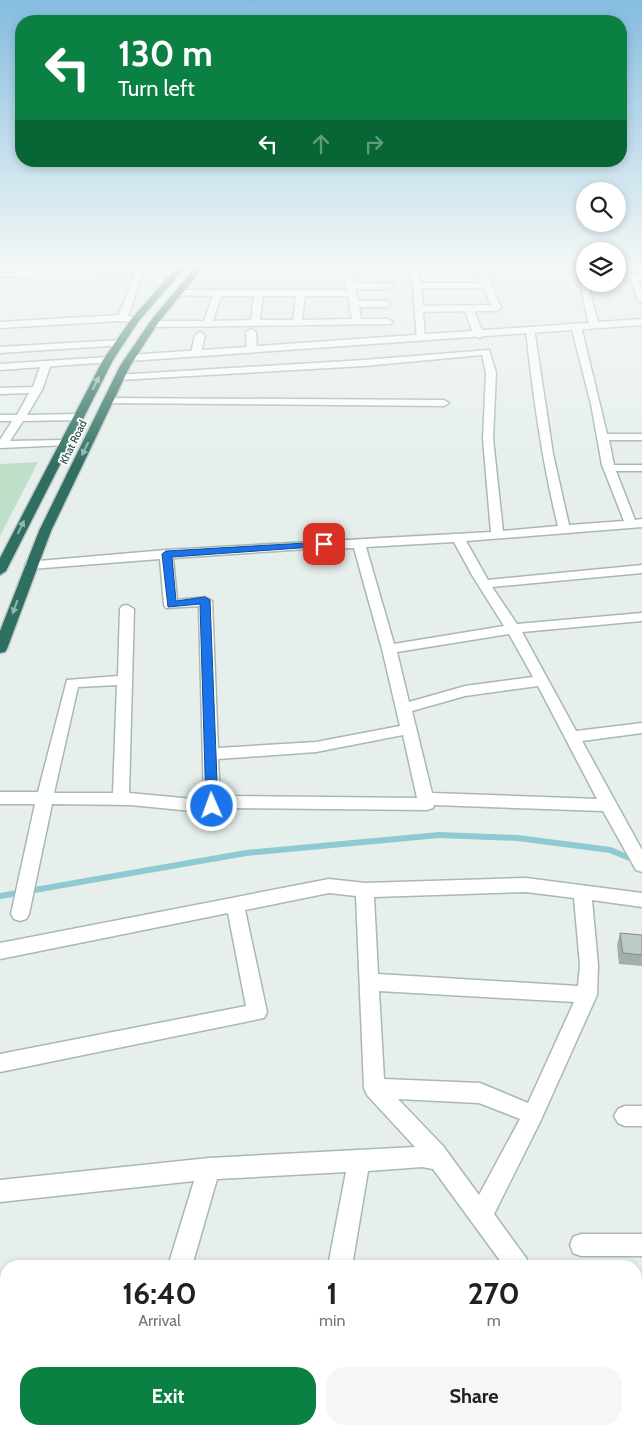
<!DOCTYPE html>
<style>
:root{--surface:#fff;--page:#f6f6f6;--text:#202124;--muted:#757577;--accent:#0b8043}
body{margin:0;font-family:Cabin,sans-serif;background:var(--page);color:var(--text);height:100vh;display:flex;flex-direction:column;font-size:19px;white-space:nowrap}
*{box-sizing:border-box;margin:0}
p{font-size:16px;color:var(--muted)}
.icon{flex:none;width:28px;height:28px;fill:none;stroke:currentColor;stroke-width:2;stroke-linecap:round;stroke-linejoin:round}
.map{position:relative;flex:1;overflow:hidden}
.side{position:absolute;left:0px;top:1260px;width:642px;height:175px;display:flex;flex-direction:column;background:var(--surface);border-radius:20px 20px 0 0;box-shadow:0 2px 8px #0003}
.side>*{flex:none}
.top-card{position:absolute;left:15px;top:15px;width:612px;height:152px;border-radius:20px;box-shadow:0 2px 8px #0003;background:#0b8043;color:#fff;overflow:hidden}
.fabs{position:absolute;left:576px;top:182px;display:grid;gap:10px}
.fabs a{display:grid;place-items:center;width:50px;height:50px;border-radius:50%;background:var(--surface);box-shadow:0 2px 8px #0003;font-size:25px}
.pin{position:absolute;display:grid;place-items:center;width:42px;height:42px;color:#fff;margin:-21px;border-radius:10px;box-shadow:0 2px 8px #0006}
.me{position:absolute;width:55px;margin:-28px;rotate:358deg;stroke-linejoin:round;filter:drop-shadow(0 0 4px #0008)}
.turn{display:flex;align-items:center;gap:18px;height:105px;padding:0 20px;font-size:22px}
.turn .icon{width:65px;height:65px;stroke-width:2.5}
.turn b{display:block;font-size:35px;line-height:42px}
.lanes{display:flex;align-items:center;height:48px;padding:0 20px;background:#0003;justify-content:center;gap:25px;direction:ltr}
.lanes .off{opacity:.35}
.eta{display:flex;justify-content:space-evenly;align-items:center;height:85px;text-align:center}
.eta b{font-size:30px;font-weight:700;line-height:35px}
.action{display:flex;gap:10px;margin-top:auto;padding:10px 20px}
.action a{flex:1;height:58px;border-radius:20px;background:var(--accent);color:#fff;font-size:20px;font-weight:700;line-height:58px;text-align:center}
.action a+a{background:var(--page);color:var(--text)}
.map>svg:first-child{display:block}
.green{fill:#bfe0c8}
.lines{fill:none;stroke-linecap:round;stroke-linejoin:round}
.stream{stroke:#8ec9d4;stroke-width:6}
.street-casing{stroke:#a8b8b2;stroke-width:3}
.secondary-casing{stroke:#a4bbb3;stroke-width:3}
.highway-casing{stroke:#c2cac8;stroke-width:3}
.street{fill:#fff;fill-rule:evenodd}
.secondary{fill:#fff;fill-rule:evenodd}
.highway{fill:#2f6f62;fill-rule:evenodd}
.wall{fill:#a1aea9}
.building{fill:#bbcac4;stroke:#838d89}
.oneway{fill:#93b5ae}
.route{fill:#1a73e8;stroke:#114b97}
.labels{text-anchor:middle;stroke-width:4;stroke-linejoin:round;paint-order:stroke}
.far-street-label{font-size:11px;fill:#24423a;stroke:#f7fbf9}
</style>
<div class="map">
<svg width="642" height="1435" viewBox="0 0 642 1435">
<rect width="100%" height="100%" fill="#e6efeb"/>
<path class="green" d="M38,462l-38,74v-72z"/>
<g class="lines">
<path class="stream" d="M0,896l246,-43 193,-18 79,3 92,12 32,13"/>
<defs>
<g id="street">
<path d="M138,264h8l-18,52 10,2v4l-19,-1 -119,7v-6l119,-7 16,-43 -135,5v-4l137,-6z"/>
<path d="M343,264l44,1 1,2 -4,2h-32l3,14 37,1 1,2 -4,3h-34l3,12h28l4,3 -4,3h-27l2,12h27l5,3 -2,2 -237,3 -5,-3 5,-3h50l9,-25 -38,-1v-4l3,-1h169zM221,296h33l-3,24 -38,1zM263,296h33l-3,24h-33zM305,296h43l4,23 -50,1z"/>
<path d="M409,264l48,1 4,2 -4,2h-39l3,14h61l-7,-19h8l18,44 -4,3h-23l10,24 -2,2 -3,1 -5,-3 -9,-24 -42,1 2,26 -5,3 -3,-1 -4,-54zM421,288h63l7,17 -68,1z"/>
<path d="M618,274l24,1v6h-3l3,7v15l-4,-3 -7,-20 -13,-1z"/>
<path d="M585,275v9h3l11,41 -5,3 -5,-3 -10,-46z"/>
<path d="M576,323l5,3 26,108h35v6h-33l5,25h28v6h-26l19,49 7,-1v8l-176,14 22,39 154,-15v8l-150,14 25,37 125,-11v8l-120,11 54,99 66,-8v10l-60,8 60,109v22l-6,-2 -33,-59 -169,-6 -1,3 -6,2 -206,-2 -9,5 -81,-8 -79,-1 -23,110 -3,5 -6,2 -6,-2 -3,-5 24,-110h-35v-12h38l29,-112 51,-4 2,-67 2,-3 5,-1 7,4 -5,184 75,7 -5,-194 -33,2 -2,-3 -4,-46 -129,10 -6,-4 2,-3 139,-12 325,-18 -8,-93 3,-66 -4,-18 -118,11 -245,14 -3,-1v-4l248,-15 125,-10 7,23 -3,66 10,92 55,-5c-16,-64 -25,-130 -32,-196l5,-3 3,1 19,126 16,71 55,-4 -22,-56 -11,-61 -20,-78zM454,542l18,33 32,51 -110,18 -28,-97zM354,548l28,101 18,77 -84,16 -98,6 -6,-147 -7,-4 -28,3 -4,-42 134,-9zM509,634l24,43 -68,9 -56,16 -12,-50zM117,685l-4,108h-59l24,-106zM538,686l59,113 -165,-6 -20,-82 53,-15zM403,735l14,63 -197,-2 -2,-37 98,-7z"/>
<path d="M251,329l5,3 1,17 -5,3 -5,-3 -1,-17z"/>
<path d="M200,332l5,3 -4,18 -5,3 -5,-3 4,-18z"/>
<path d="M120,340l5,3 -2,2 -123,8v-6z"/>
<path d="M46,361l5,3 -9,26 -15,25 51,-1 5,3 -5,3 -55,1 -13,20 54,-1 4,1 1,2 -1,2 -68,3v-8l12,-19h-12v-6h17l12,-22 -29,1v-6l33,-1 8,-23z"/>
<path d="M108,398l336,2 5,3 -5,3 -340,-3v-4z"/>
<path d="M526,878l116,15v14l-50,-7 6,65 -1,30 -57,127 -46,92 32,44 4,8h-26l-71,-97 -11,-2 -54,4 -16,95h-24l18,-94 -129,7 -25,87h-24l26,-85 -194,21v-22l209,-22 206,-11 -48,-52 -3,-7 -8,-192 -27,-3 -84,17 22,102 -3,6 -264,54v-18l246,-48 -18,-93 -228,46v-16l329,-64 36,4zM526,892l48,6 6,67 -2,21 -200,-12 -4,-77zM379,991l195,11 -46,101 -48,-20 -96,-4zM398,1099l81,4 41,16 -41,76 -36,-49z"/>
<path d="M625,1106h17v20h-17l-7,-3 -4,-7 4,-7z"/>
<path d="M581,1234h61v22h-61l-8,-3 -3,-8 3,-8z"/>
<rect x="636" y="1377" width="6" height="26"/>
<path d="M118,1429h26l-1,6h-26z"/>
<path d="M298,1429h26l-1,6h-26z"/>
<path d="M500,1429h26l-1,6h-26z"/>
</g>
<g id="secondary">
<path d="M642,319v6l-512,36 -5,-3 5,-3z"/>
<path d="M108,357l3,1v4l-111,8v-6z"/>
</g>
<g id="highway">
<path d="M180,264h8l-50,58 -25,38 -107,211 -6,4v-17l103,-198 29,-42z"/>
<path d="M198,264h8l-48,59 -28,43 -79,165 -44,118 -2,3 -5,1v-22l39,-100 81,-165 32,-47z"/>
</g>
</defs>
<use href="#street" class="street-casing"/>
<use href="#secondary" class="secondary-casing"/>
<use href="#highway" class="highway-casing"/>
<use href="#street" class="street"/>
<use href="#secondary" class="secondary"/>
<use href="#highway" class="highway"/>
</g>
<path class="wall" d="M620,933l22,2v31l-23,-2 -2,-19z"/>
<path class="building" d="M620,933l22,2v20l-19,-2z"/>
<defs><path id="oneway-solid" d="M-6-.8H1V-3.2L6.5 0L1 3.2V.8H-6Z" transform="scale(1.25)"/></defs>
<g class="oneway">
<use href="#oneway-solid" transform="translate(96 383) rotate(-64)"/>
<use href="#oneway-solid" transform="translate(85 449) rotate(116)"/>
<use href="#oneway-solid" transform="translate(21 527) rotate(-64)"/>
<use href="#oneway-solid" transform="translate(15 607) rotate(110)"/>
</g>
<linearGradient id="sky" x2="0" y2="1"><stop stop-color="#84bce0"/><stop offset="0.57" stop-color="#f4f8f6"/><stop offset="1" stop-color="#f4f8f6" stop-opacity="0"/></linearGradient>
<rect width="642" height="465" fill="url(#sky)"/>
<path class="route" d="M324,542l4,1v3l-156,11 4,44 29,-4 5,3 8,206 -1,4h-9l-2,-4 -6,-202 -32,3 -6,-53 4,-3z"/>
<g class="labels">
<g class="far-street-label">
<text transform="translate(73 442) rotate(-64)" y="4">Khat Road</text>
</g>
</g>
</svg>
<div class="fabs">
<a><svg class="icon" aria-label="search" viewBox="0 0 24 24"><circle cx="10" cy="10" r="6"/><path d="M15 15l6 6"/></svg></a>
<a><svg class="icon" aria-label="layers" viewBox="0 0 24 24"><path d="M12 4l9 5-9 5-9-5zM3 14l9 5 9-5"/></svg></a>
</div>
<div class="pin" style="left:324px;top:544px;background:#d93025"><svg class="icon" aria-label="arrive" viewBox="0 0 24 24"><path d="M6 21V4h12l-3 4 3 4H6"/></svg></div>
<svg class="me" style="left:212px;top:806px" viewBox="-20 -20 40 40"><circle r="17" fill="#1a73e8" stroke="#fff" stroke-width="3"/><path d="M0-11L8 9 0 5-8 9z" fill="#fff"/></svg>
<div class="top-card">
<div class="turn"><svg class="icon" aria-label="left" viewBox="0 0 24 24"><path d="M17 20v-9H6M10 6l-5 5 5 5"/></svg><div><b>130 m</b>Turn left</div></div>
<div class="lanes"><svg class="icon" aria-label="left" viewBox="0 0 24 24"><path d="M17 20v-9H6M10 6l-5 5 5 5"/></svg><svg class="icon off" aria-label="ahead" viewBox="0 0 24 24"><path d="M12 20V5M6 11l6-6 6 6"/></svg><svg class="icon off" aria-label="right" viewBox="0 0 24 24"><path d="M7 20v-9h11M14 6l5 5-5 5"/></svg></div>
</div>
<section class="side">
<div class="eta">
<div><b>16:40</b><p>Arrival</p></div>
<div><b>1</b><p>min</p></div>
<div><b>270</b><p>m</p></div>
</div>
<div class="action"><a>Exit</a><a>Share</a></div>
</section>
</div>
